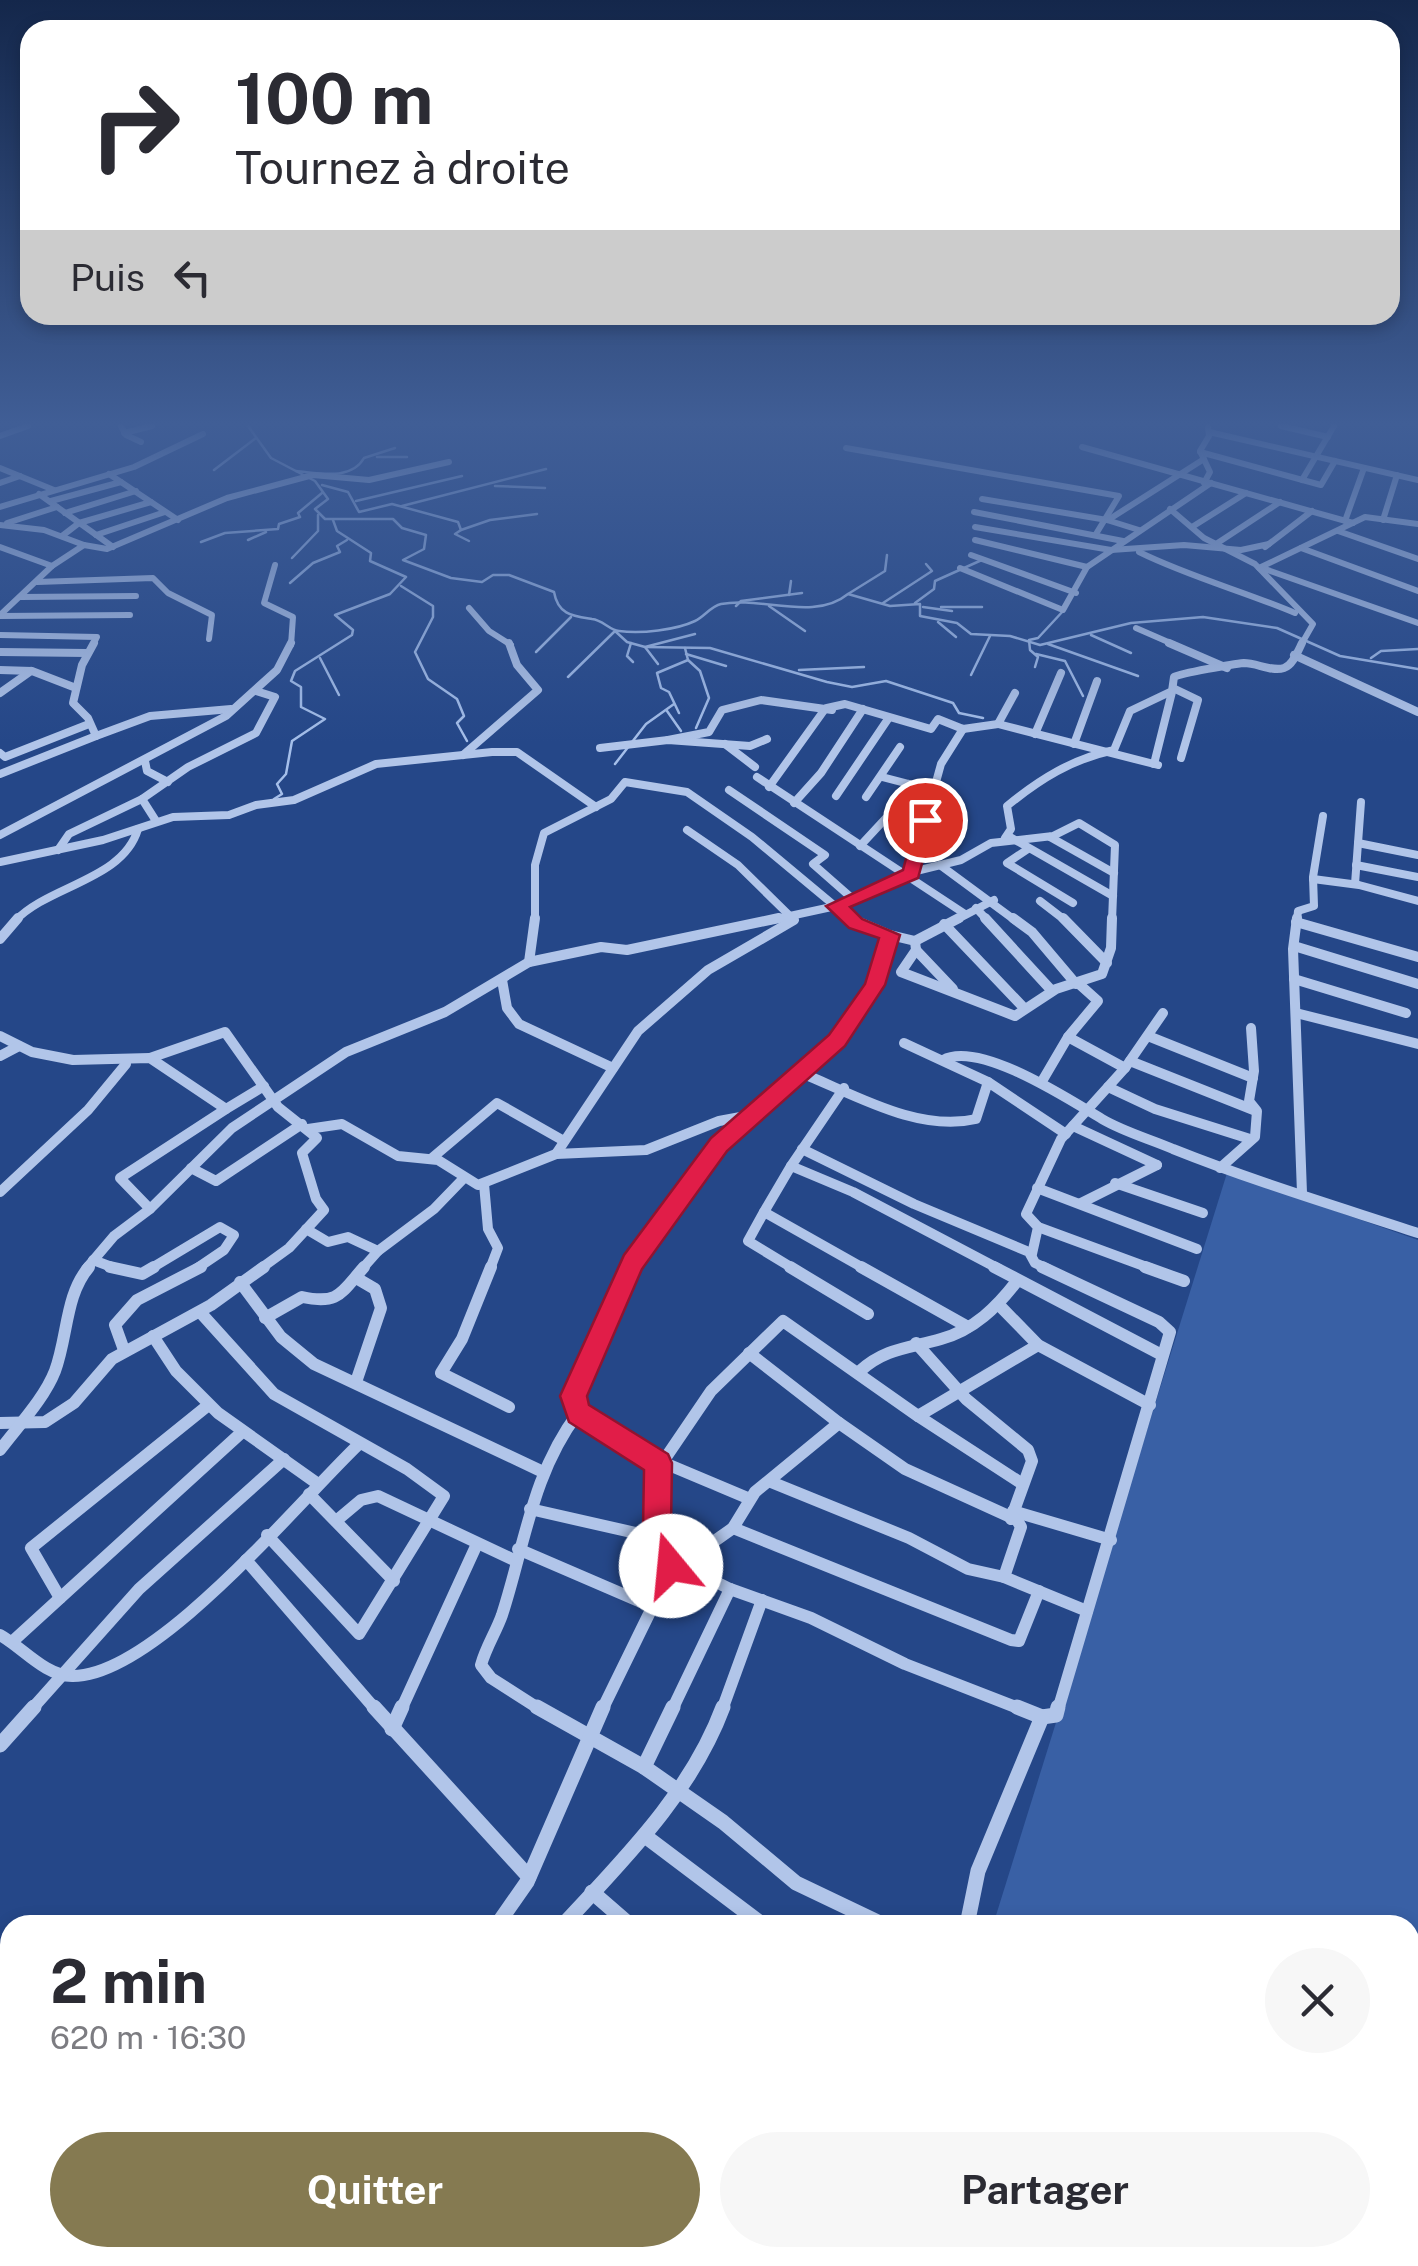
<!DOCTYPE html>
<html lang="fr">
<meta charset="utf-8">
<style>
:root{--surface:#fff;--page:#f7f7f7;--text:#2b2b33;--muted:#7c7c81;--accent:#857a51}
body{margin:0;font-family:"Public Sans",sans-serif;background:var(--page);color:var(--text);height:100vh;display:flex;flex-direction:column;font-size:38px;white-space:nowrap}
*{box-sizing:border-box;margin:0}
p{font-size:32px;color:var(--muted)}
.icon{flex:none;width:55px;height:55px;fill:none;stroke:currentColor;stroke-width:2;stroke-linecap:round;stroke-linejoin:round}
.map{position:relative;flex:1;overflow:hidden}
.sheet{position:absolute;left:0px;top:1915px;width:1420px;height:352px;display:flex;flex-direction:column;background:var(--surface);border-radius:30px 30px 0 0;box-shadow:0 5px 15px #0003}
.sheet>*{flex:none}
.guide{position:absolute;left:20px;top:20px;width:1380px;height:305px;border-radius:30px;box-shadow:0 5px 15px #0003;background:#fff;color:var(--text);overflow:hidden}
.pin{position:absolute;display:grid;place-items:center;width:85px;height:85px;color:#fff;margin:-42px;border:5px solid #fff;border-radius:50%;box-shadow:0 2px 10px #0007}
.me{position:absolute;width:110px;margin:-55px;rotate:343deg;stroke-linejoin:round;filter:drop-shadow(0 0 8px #0008)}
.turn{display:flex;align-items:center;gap:35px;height:210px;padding:0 50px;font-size:45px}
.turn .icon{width:130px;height:130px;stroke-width:2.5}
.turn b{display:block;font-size:70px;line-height:85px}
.then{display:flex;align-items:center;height:95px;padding:0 50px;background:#0003;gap:20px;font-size:38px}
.round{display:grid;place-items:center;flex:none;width:105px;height:105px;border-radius:52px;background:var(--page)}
.summary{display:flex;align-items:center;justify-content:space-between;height:170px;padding:0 50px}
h1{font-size:60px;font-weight:700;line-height:75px}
.action{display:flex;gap:20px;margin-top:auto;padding:20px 50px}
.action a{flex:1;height:115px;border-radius:60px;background:var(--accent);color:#fff;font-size:40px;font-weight:700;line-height:115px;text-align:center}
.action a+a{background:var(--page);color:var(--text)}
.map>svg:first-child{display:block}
.green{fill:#3960a5}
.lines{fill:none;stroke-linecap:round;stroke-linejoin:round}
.stream{stroke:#a5bfea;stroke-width:2.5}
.minor-far4{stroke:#b1c5e9;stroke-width:6}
.minor-far3{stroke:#b1c5e9;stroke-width:8}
.minor-far2{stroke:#b1c5e9;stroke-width:10}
.minor-far1{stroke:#b1c5e9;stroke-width:12}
.minor{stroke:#b1c5e9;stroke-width:15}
.route{fill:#e11d48;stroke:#92132f;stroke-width:2.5}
</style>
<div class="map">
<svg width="1418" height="2266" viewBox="0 0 1418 2266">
<rect width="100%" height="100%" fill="#254788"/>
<path class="green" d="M1227,1173l191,67v1026h-16l-15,-8h23v-333h-417z"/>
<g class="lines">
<g class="stream">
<path d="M248,426l23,32 44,23 13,18 -13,10 10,10h68l9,9 24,7 -2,14 -21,11 48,18 31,4 11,-7h16l45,17c4,23 19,24 38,27 11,1 17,11 27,12 22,3 57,-1 76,-10 9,-4 16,-15 26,-17 40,-8 93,18 127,-10l42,12 30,-2v12l37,7 14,11 39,2 30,9 91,-22 72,-6 74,11 63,28 78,13"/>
<path d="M377,457h30"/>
<path d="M214,470l42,-32"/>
<path d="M296,471c23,2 55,10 68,-13l31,-10"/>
<path d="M322,485l26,7 11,20 33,-8 66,18 3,8 29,-10 47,-6"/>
<path d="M495,486l50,2"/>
<path d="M356,501l106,-25"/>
<path d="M402,506l144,-37"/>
<path d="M461,530l-6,4 14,7"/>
<path d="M248,540l18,-8"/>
<path d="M201,542l24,-9 53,-4 1,-5 21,-7 -2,-4 24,-20"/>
<path d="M292,558l26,-27v-16"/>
<path d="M290,583l23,-20 27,-11 -3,-6 10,-6"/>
<path d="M401,586l32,20v11l-18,35 13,27 29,20 7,17 -7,7 10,18"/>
<path d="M848,594l37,-23 2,-16"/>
<path d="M789,595l2,-14"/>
<path d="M883,603l49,-32 -6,-7"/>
<path d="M915,603l19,-14 1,-8 49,-22"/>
<path d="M736,606l5,-5 61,-8"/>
<path d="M769,606l36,25"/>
<path d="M923,607l29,4"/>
<path d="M941,607h41"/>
<path d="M938,622l18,15"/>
<path d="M1091,635l40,18"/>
<path d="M631,643l-4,13 6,6"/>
<path d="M1048,644l90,32"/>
<path d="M536,652l35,-35"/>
<path d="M686,654l40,12"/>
<path d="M1036,654l29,7 18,35"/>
<path d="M320,658l19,37"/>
<path d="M1371,658l10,-7 37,-2"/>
<path d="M688,660l12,11 9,27 -13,30"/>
<path d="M658,664l-13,-17 50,-13"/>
<path d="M1035,667l3,-10 -8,-7 -1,-10 9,-2 26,-28"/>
<path d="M799,670l65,-3"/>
<path d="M971,675l19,-39"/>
<path d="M568,677l47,-46 12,11 18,5 65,1 117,34 25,5 34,-6 67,22 6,10 24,5"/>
<path d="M667,711l14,20"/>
<path d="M679,713l-10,-21 -8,-4 -4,-15 31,-13 -3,-12"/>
<path d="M615,764l31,-40 28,-20"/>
<path d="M274,799l8,-5 -5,-10 9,-10 6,-33 33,-22 -24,-12v-20l-10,-6 4,-10 57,-36 1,-5 -18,-15 55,-21 16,-17 -36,-16 1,-8 -34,-22 -4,-11"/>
</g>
<g class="minor-far4">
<path d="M121,426l5,9 15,7"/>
<path d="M1281,426l47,11"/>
<path d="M1209,432l209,48"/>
<path d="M124,433l28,-7"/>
<path d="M0,436l28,-10"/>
<path d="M1082,447l271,76"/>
<path d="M846,448l273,48 -23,38"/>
<path d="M1200,452l121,33 14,-24"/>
<path d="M0,468l54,22"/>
<path d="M109,474l69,46"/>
<path d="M1302,480l32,-54"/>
<path d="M0,483l20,-7"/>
<path d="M1204,483l6,-11 -10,-21 9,-15 -1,-9"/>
<path d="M39,494l74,53"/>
<path d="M982,499l125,21 32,10"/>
<path d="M51,501l70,-19"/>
<path d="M0,507l134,-40 69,-33"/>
<path d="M1170,509l34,29 51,26 58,60 -12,21"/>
<path d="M974,512l149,29"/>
<path d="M65,513l71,-22"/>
<path d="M1108,520l96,-61"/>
<path d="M1383,520l14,-45"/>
<path d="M1345,521l19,-53"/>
<path d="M7,523l50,-16"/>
<path d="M0,525l44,5 40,15 -32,21 -52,49"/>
<path d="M975,527l136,23 73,-5 57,5 28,-6"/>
<path d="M1192,527l54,-34"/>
<path d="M1338,531l80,28"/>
<path d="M96,535l69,-23"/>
<path d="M62,536l17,-13 72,-21"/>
<path d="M975,540l112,27"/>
<path d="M1216,544l64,-42"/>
<path d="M84,545l23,4 120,-51 86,-23 56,5 80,-18"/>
<path d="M0,547l52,19"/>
<path d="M1265,547l47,-36"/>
<path d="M1301,548l117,43"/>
<path d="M1139,552c51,25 104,39 156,61"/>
<path d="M971,555l105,38"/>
<path d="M275,565l-11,38 29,14 -2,28"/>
<path d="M960,568l103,42 24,-43 124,-84"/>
<path d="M1259,568l106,-51 53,7"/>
<path d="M1262,568l156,55"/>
<path d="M37,582l116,-4 15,15 44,22 -3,24"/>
<path d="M21,597l115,-1"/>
<path d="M469,608l20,23 22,14"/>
<path d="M0,616l130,-1"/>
<path d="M1136,628l39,17"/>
<path d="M0,635l97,2 -4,8"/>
</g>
<g class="minor-far3">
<path d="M94,643l-12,22 -9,38 15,15 8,18 54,-20 81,-7"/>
<path d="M1169,643l58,25"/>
<path d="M0,652l87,1"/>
<path d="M1294,655l124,57"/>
<path d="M0,670l32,1 44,17"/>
<path d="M1173,688l25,12 -17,58"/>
<path d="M0,693l31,-22"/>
<path d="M1015,693l-17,31 160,41"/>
<path d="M827,708l18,-4 86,25 7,-10 25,10 35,-5"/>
<path d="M1035,734l26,-61"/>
<path d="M668,740l41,-8 13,-22 39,-10 71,10"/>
<path d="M725,744l30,23"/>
<path d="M1074,744l23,-63"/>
<path d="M600,748l68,-8 82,6 17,-7"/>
<path d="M0,753l5,4 84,-33"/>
<path d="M463,755l75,-65 -21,-25 -8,-22"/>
<path d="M145,761l2,10 21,11"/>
<path d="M1154,764l18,-72"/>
<path d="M0,774l96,-38"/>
<path d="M757,777l208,137"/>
<path d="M882,777l50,13"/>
<path d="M769,787l56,-78"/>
<path d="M729,790l96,65 -12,9 41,36"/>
<path d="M836,796l52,-77"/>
<path d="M866,797l34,-50"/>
<path d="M794,803l27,-30 42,-64"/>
<path d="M156,821l-14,-22 46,-32 68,-34 19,-36 -19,-6"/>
<path d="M687,830l51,35 53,52"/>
<path d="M0,835l226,-119 51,-46 14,-27"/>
<path d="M1010,837l103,59"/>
<path d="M1050,837l64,36"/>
<path d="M1005,838l6,-9 -4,-23c33,-27 65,-47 107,-56l16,-39 42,-20 2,-14c7,-4 60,-13 70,-14 13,0 28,9 40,5 9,-3 14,-17 18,-25"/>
<path d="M1358,843l60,12"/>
<path d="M860,846l26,-28 6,2 17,-36"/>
<path d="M1028,849l-21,14 66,40"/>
<path d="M58,850l11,-16 73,-35"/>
<path d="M0,862l103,-22 70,-23 56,-2 27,-10 38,-5 82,-36 116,-12h25l79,55"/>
<path d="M940,865l76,56"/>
<path d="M1356,865l62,12"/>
<path d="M911,873l30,-109 22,-35"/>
<path d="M1313,879l46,6 59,16"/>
<path d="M1355,884l6,-82"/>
<path d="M1040,901l26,20"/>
<path d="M976,908l12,13"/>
<path d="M15,921c34,-36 108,-41 123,-92"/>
<path d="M535,921v-56l9,-32 67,-34 14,-17 62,10 65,45 101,84"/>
<path d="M767,921l69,-15 80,-35 45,-11 30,-17 62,-7 26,-13 36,22 -3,76"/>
<path d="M954,921l40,-21"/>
<path d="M1297,921l1,-10 16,-5 -1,-29 10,-61"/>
</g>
<g class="minor-far2">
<path d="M985,918l67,73"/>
<path d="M1013,918l19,14 44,52"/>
<path d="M1063,918l44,45"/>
<path d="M1297,918l-4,31 9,244"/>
<path d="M1296,922l122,35"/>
<path d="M944,924l80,84"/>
<path d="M890,935l25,6 1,9 -15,22 114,44 41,-27 46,-15 9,-26 1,-30"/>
<path d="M0,939l18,-21"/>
<path d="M915,941l44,-23"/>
<path d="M1294,946l124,38"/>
<path d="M916,950l37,39"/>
<path d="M529,962l6,-44"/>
<path d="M1294,979l112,34"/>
<path d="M502,980l5,28 12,16 94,44"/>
<path d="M1079,984l19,17 -30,36 57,31"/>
<path d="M1296,1013l122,31"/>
<path d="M0,1036l32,16 41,8 77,-2 76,51 38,-23"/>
<path d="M1148,1036l105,42"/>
<path d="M904,1043l84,39"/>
<path d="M0,1056l19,-10"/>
<path d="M150,1058l75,-26 53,75 39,31 -15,15 14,46 8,11 -35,38 -29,21"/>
<path d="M943,1060c36,-20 127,40 159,59 22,13 48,20 71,30 80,32 163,57 245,84"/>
<path d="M1130,1061l126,50"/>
<path d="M799,1072c53,21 118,61 177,47l12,-37 78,52"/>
<path d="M1041,1083l27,-46"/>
<path d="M1108,1087l47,22 95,30"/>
<path d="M844,1088l-53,78 62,26 146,77"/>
<path d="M1073,1126l84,39"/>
<path d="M308,1129l34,-5 56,32 40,4 40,25 78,-31 90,-4 73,-29 27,-5"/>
<path d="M802,1149l112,55 115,48 6,11 13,6"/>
<path d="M556,1154l82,-123 70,-61 86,-50"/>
<path d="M432,1158l65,-55 67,38"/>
<path d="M791,1166l-27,46 101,57"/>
<path d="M191,1168l25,13 86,-57"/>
<path d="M1220,1168l35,-31 2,-26 -8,-10 5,-30 -3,-43"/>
<path d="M1115,1183l88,30"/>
<path d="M484,1184l4,45 10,19 -8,21"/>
<path d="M1037,1188l160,61"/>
<path d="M0,1192l88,-82 38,-46"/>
<path d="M1081,1203l76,-38"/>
<path d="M150,1209l-30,-31 106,-69"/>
<path d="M764,1212l-16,29 46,28"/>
<path d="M1038,1227l114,42"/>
<path d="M306,1229l22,13 20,-5 30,14 56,-42 29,-30"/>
<path d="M1032,1254l6,-27 -12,-13 35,-75 64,-71 38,-55"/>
<path d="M93,1260l24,9"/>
<path d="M86,1269l28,-33 36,-27 82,-81 114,-76 99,-40 84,-50 72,-15 26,3 152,-32"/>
<path d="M150,1269l70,-42 14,8 -10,15 -28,19"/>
<path d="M362,1269l16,-18"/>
<path d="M630,1269l105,-143 108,-92 32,-49 15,-50 -40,-17"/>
</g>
<g class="minor-far1">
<path d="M110,1267l32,7 12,-7"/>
<path d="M491,1267l-29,72 -21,34 68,34"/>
<path d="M790,1267l78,47"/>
<path d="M861,1267l107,60"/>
<path d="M994,1267l166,87"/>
<path d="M1042,1267l117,55 11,10 -112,378"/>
<path d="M1145,1267l39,14"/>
<path d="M240,1282l41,55 33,27 227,107"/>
<path d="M1000,1306l38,39 112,60"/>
<path d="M200,1312l74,82 133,75 37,27 -85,138 -92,-99"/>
<path d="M265,1318l37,-21c37,8 39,-4 62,-30"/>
<path d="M153,1336l23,35 42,42 100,71"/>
<path d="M916,1343l50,56 62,51 4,11 -21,58"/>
<path d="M124,1350l-9,-25 22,-25 64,-33"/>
<path d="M749,1353l90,70"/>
<path d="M860,1371c25,-23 50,-23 81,-32 33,-9 56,-32 76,-58"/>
<path d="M356,1382l25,-74 -6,-19 -17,-10"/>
<path d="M918,1416l103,67"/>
<path d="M0,1423l45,-1 29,-19 38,-44 99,-54 53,-38"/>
<path d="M0,1450c18,-24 44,-51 55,-79 13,-35 10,-76 34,-104"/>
<path d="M662,1462l88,37"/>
<path d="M660,1466l51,-75 72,-70 135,95 120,-71"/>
<path d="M771,1482l138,56 59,31 36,8"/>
<path d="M309,1494l85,87"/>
<path d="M530,1509l132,30"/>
<path d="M1013,1511l98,29"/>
<path d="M336,1521l25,-21 17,-4 136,64"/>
<path d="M733,1528l278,112 8,1 20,-50"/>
<path d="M518,1549l137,59"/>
<path d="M670,1559l60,30 81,29 94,46 118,46"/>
<path d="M246,1560l130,150"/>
<path d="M692,1570l17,-25 24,-17 22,-36 84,-69 66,46 112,51 4,7 -17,50 83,34"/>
<path d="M60,1598l-29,-50 175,-141"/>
<path d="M0,1635c22,12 45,41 72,41 83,1 227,-175 287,-232"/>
<path d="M13,1641l228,-208"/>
<path d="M31,1710l108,-121 145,-130"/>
<path d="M401,1710l76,-166"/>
<path d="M541,1710l-50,-32 -10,-13c5,-18 15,-33 21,-50 23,-71 30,-141 76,-202"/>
<path d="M602,1710l69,-141 -14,-41 1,-65 -80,-50 -5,-17 58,-129"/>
<path d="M672,1710l58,-121"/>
<path d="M722,1710l40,-110"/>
</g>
<g class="minor">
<path d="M374,1707l155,170"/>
<path d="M537,1707l107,60"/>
<path d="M673,1707l-29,60 79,55 73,61 88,42"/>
<path d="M1042,1717l14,-2 2,-8"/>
<path d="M392,1729l10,-22"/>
<path d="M0,1745l34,-38"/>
<path d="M645,1836l118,89"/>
<path d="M592,1892l38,33"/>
<path d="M497,1925l30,-43 76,-175"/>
<path d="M563,1925c61,-66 128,-132 160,-218"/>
<path d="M967,1925l11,-54 64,-154 -25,-10"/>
<path d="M705,2258l8,8"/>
<path d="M749,2260l10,-2"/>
<path d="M237,2266l6,-8"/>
<path d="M886,2266l5,-8"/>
</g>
</g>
<linearGradient id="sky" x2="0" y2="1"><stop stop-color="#14274b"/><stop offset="0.57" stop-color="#405e96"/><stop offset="1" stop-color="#405e96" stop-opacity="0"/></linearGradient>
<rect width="1418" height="743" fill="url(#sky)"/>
<path class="route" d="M925,814l9,6 -16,58 -68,29 12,12 38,16 -15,50 -40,61 -118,105 -85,118 -55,127 2,9 79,49 4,9 -1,65 14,38 -4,10 -10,4 -11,-4 -17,-48 1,-58 -75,-48 -9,-26 64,-141 87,-117 118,-103 36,-51 14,-46 -30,-10 -23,-22 77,-36 13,-50z"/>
</svg>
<div class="pin" style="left:925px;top:820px;background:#d93025"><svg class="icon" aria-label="arrive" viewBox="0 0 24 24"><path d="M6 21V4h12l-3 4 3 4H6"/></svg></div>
<svg class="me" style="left:671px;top:1566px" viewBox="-20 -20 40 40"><circle r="19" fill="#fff"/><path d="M0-13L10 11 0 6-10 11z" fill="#e11d48"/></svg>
<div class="guide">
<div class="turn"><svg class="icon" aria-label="right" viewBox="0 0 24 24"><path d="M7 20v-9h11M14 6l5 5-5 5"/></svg><div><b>100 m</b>Tournez à droite</div></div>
<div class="then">Puis<svg class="icon" aria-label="left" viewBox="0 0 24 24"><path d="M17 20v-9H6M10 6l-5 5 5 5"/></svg></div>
</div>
<section class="sheet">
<div class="summary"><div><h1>2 min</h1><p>620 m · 16:30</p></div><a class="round"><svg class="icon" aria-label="close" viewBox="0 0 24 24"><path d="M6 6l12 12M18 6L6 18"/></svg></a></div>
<div class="action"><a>Quitter</a><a>Partager</a></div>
</section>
</div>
